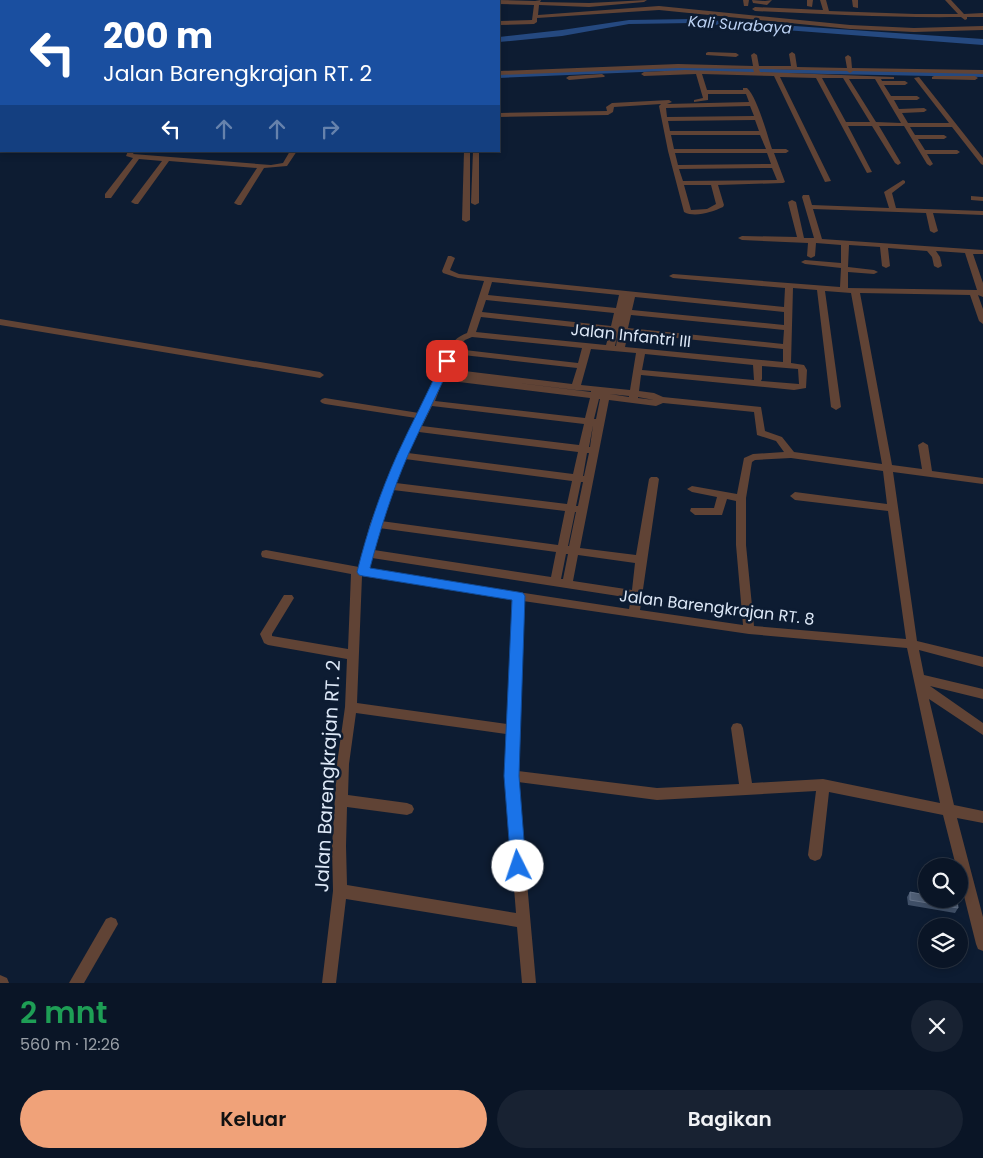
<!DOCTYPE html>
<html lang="id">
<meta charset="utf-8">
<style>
:root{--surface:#0a1526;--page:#182232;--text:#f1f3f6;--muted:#999fa7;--line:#2a3443;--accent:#f0a279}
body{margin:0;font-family:Poppins,sans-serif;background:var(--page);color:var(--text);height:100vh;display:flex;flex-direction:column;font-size:19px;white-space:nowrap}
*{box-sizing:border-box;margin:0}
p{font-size:16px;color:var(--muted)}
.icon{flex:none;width:28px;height:28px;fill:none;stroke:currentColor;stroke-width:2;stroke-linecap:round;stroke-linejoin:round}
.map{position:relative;height:983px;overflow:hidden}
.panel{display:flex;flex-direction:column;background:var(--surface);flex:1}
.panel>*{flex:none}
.hud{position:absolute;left:0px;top:0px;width:500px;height:152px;box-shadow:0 2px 8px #0003,0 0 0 1px var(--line);background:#1a4fa0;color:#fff;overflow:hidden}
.tools{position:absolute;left:918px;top:858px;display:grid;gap:10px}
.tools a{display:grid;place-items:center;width:50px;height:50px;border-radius:50%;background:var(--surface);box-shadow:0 2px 8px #0003,0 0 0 1px var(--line);font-size:25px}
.pin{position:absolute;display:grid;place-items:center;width:42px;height:42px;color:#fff;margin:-21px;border-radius:10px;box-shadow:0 2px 8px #0006}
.me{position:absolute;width:55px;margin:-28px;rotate:356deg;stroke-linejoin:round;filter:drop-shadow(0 0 4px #0008)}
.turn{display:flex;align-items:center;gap:18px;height:105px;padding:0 20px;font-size:22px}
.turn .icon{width:65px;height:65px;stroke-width:2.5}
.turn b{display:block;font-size:35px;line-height:42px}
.lanes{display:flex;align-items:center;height:48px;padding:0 20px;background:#0003;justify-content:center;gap:25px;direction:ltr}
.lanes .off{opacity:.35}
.round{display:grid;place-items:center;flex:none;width:52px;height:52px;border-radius:26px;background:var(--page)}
.summary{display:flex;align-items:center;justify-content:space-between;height:85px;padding:0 20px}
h1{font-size:30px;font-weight:600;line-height:38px;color:#1e9e55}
.primary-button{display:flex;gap:10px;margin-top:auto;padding:10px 20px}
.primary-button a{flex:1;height:58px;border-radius:30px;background:var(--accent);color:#111;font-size:20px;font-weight:600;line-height:58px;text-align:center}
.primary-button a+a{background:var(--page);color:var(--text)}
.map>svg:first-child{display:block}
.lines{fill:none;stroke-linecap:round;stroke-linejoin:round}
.canal{fill:#254980;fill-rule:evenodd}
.river{fill:#254980;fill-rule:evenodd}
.street{fill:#604335;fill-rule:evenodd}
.wall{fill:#3f4f67}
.building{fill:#505f76;stroke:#66748a}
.route{fill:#1a73e8;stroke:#114b97}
.labels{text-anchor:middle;stroke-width:5;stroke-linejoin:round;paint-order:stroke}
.far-water-label{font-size:15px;font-style:italic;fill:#bcd2f4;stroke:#0d1c32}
.street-label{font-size:16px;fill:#dde8f7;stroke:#0d1c32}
.near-street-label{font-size:19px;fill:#dde8f7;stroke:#0d1c32}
</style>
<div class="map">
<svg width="983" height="983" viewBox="0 0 983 983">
<rect width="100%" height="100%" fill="#0d1c32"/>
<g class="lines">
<g class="canal">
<path d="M0,54l1,1v3h-1z"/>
<path d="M666,67l317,6v4l-317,-6 -167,7v-4z"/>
</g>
<g class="river">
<rect x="0" y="9" width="1" height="4"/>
<path d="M693,19l290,20v6l-290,-22 -64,1 -67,12 -63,6v-5l63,-7 67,-10z"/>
</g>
<g class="street">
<path d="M6,0h8l1,1h-7z"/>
<path d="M225,0h36l1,1h-35z"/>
<path d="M487,0h6v1h-5z"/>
<path d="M499,0l36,1 6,-1 -1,2 49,1 58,-3 -3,2 -55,5 -50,-2 -1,10 121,-9 191,19 64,3 69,-2v4l-69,2 -64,-3 -191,-19 -122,8v4l-3,2 -35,1v-4l33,-1 2,-15 -35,-1v-3h-2z"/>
<path d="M743,0h6l-1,6h-4z"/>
<path d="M752,0l13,1 7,-1 -5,5 -14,-2z"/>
<path d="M807,0h6l-1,7 -5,-1z"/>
<path d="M820,0h6l3,11 86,3h43l-13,-14h6l13,14 19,-1v4h-16v2l-2,1 -4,-3c-69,1 -137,-3 -206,-6l-3,-2 3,-2 68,3z"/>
<path d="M852,0h6v8l-5,-1z"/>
<path d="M708,52l28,1 3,2 -3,2 -30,-2v-2z"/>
<path d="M792,52l3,2 2,13 50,1 -2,-11 3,-2 3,2 1,11 131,2v4l-130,-3 -3,2 -3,-2 -88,-2 1,3 134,5v2h-13l1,2h23l3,2 -3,2h-21l7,11h26l3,2 -3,2h-23l5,9 25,-1 3,2 -3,2 -22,1 6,10h41l-35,-45 5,-1 64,81v7l-2,-1 -29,-37h-42l5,8h29l3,2 -3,2h-26l7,11h32l3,2 -3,2h-30l6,10 -3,2 -3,-2 -23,-38h-25l22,37 -3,2 -3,-2 -23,-37h-24l24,46 -5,1 -51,-95 -36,-1 51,104 -6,1 -51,-106 -72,-2 5,16h36v-2h4c10,9 20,46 25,61h14l3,2 -3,2h-12l11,29 -2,1 -65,2 6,20 -1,2c-11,5 -28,11 -39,5l-16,-61 -9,-45 2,-2 -47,3 -1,5 -5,3 -109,2v-4l108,-2 -1,-4 6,-4 57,-3 3,2 -5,2 82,-2 -3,-8h-38v6l-14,2v-2l9,-2 -7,-24 -52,2 -3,-2 3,-2 41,-2 69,2 -1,-3 -75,-1 -179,7v-4l179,-7 75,2 -2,-11 3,-2 3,2 2,11h32l-2,-12zM822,78h21l27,44h-24zM849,79h26l26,44 -25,-1zM750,106l4,10 -87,1 -1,-9zM755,120l4,11h-89l-2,-10zM671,135h89l6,14h-92zM675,153h92l4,11 -93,1zM772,168l5,12 -94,1 -4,-12zM684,185h27l5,19 -9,5 -16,1z"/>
<rect x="0" y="59" width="1" height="4"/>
<path d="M602,74l3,2 -1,1 -35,3 -3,-2 3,-2z"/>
<path d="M934,76h41l3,2 -3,2 -43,-1v-2z"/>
<rect x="0" y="87" width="1" height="5"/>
<path d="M128,151h7l-2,3 138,11 12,-2 7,-12h7l-10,15 -23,2 -23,37h-3l-4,-2 23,-35 -88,-7 -31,43h-3l-4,-2 31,-41 -23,-2 -28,39h-6v-4l28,-36 -7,-2z"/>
<path d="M464,151h6v69l-4,2 -4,-2z"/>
<path d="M473,151h6v52l-4,2 -4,-2z"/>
<path d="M903,180l2,1v2l-13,10 4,15 87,3v4l-50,-2 5,18 -4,2 -4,-2 -4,-18 -113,-4 9,30 161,11v4h-10l10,29v14l-5,-2 5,14v15l-4,-3 -9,-26 -110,-2 32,172 30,4 -4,-24 5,-3 5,3 4,26 51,7v6l-90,-12 24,169 66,16v10l-64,-17 5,25 59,14v10l-53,-13 53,37v12l-54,-36 25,106 29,6v12l-26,-5 26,99v34l-5,-2 -2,-5 -17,-68v-10h-3l-13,-51 -114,-23 -7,63 -2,4 -5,2 -5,-2 -2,-4 8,-64 -159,9 -139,-18 18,201h-14l-5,-56 -171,-28 -10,84h-14l11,-92 -1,-45 5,-82 8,-57 2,-48 -79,-14 -4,-2 -4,-9 24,-39h8l2,3 -22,36v2l76,13 3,-75 -85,-16 -4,-1 -1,-3 1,-3 4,-1 93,17 11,-43 27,-69 19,-37 -91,-14 -3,-1 -2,-2 2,-2 3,-1 94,15 27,-62c6,-9 11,-14 21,-18l17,-52 -26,-3 -15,-5 -1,-2 6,-15h3l4,2 -5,12 9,4 325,33 1,-19 -112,-10 -4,-2 4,-2 167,13 1,-19 -36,-4 -4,-2 4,-2 36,3v-18l-25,-2 -1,13 -4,2 -4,-2 1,-13 -66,-3 -4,-2 4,-2 55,1 -9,-35 4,-2 4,2 8,36h10l-12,-41 1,-2h6l3,10 77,3 -5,-16zM849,245l31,2 2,19 4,2 4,-2 -2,-18 39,3 5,6 2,9 4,2 4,-2 -2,-9 -4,-6 29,2 12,37 -129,-2v-16l26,2 4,-2 -4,-2 -26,-3zM492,282l127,13 -3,13 -128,-13zM793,288l24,2 14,117 5,3 5,-3 -16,-116 26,2 31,171 -88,-12 -12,-15 -17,-6 -4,-24 -98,-10 -9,-4 -15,-2 2,-16 153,15 12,-2 1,-18 -3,-5 -13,-2zM635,297l149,15v13l-152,-15zM486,300l128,13 -3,13 -129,-14zM631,315l153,15 -1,14 -155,-16zM481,317l129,14 -4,14 -130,-13zM618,332l-2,14h-1zM628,333l155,16v13l-158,-15zM472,337l110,11 -4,15 -122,-14 9,-9zM591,349l45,4 -6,37 -49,-5zM454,354l123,14 -5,16 -124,-15zM645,354l108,11 1,15 -112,-10zM762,366l36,3 1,15 -38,-3 1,-2zM446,374l130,16 15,1v1zM443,380l147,18 -5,20 -150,-17zM610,394l19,2v1zM638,397l16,3 -16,-2zM599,399h1l-4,20h-2zM609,400l47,6 7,-3 91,9 3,23 19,6 8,11 -31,2 -9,4 -7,36 -45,-8 -5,3 5,3 25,5 -3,11h-23l-1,3 5,4h27l5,-16 9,2v44l7,80 -103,-15 19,-131 -2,-2h-6l-2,2 -13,76 -56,-7zM432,406l152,18 -5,21 -157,-19zM593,425l-3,22h-1zM419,432l159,20 -5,22 -165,-21zM587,453h2l-5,23h-1zM791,458l92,13 4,33 -92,-12 -5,4 5,4 93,11 18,128 -152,-13 -8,-81v-47l6,-36 3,-2zM405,459l167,22 -5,23 -171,-21zM581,482h2l-5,24h-2zM393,490l172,21 -7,34 -177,-24zM575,512h1l-7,34h-1zM379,528l177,24 -5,25 -177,-27zM566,554h2l-5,25h-2zM578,555l57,8 -3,27 -59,-9zM372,558l259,40 -2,11 -260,-40zM362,576l150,23 -5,125 -150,-21zM523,601l226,33 158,14 33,155 -117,-24 -71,4 -9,-55 -2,-4 -4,-1 -4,1 -2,4 8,56 -82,4 -139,-17 1,-37 2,-4 -2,-4zM356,713l150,21 -1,42 11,137 -169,-28 -1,-39 1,-39 60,8 5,-2 2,-4 -2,-4 -5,-2 -59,-8 1,-31z"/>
<path d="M971,196l12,1v4l-12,-1z"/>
<path d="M0,319l320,53 4,3 -4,3 -320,-53z"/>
<path d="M111,917l5,2 2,5 -34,59h-15l37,-64z"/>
<path d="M0,975l7,3 2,5h-9z"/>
</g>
</g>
<path class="wall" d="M910,892l48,16 -3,5 -47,-8 -1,-8z"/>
<path class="building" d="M910,892l16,3v4h22l9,1 1,8 -48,-8z"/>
<path class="route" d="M447,358l5,3c-14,32 -30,63 -44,94 -16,37 -28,75 -38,113l148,24 5,1 2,3 -6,180 7,90 -2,6 -6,2 -5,-2 -2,-6 -7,-90 8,-176 -149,-24 -4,-1 -2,-3c10,-40 23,-79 40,-117 14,-31 31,-62 45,-94z"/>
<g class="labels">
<g class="far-water-label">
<text transform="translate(740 25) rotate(4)" y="5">Kali Surabaya</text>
</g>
<g class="street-label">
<text transform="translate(631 335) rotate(6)" y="6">Jalan Infantri III</text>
<text transform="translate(717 607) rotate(7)" y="6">Jalan Barengkrajan RT. 8</text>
</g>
<g class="near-street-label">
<text transform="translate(327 776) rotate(-87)" y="7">Jalan Barengkrajan RT. 2</text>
</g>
</g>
</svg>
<div class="tools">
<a><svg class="icon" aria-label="search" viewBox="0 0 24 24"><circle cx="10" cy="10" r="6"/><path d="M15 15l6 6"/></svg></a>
<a><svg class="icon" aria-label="layers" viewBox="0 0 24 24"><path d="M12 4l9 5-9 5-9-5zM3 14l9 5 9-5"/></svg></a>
</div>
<div class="pin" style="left:447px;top:361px;background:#d93025"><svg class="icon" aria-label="arrive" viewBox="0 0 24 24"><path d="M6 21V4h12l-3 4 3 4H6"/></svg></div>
<svg class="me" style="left:518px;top:866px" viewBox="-20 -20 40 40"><circle r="19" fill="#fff"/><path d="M0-13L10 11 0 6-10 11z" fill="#1a73e8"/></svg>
<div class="hud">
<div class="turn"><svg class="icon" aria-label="left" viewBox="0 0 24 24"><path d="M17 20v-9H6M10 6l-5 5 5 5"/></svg><div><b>200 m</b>Jalan Barengkrajan RT. 2</div></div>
<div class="lanes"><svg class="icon" aria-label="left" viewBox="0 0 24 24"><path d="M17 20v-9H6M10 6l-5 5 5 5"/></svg><svg class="icon off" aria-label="ahead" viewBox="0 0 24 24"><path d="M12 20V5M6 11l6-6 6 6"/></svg><svg class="icon off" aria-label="ahead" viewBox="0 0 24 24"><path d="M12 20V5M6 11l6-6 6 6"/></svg><svg class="icon off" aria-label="right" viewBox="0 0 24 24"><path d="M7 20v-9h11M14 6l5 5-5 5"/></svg></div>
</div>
</div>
<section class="panel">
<div class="summary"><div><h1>2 mnt</h1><p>560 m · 12:26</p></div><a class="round"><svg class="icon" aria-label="close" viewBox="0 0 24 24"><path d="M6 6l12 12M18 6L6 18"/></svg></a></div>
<div class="primary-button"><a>Keluar</a><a>Bagikan</a></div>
</section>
